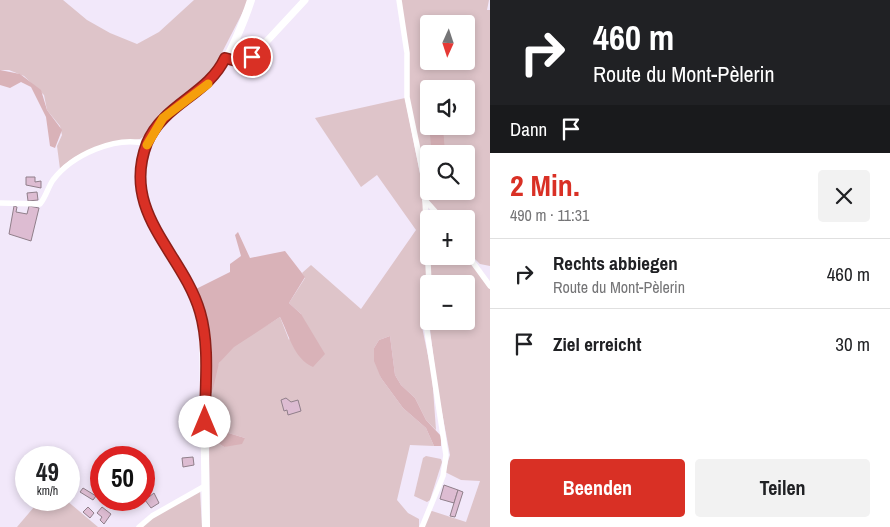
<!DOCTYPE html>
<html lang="de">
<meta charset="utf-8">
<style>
:root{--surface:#fff;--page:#f2f2f2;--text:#202124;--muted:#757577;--line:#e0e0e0;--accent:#d93025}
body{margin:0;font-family:"Archivo Narrow",sans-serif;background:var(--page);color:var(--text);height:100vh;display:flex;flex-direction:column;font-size:19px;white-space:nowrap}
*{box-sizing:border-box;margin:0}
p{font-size:16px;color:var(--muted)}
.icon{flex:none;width:28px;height:28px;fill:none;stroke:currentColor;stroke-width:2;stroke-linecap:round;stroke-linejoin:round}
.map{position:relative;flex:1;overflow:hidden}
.sheet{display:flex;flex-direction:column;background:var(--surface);width:400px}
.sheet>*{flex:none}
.banner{background:#202124;color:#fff;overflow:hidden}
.needle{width:32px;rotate:183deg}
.buttons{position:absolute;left:420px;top:15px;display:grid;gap:10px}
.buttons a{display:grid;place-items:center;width:55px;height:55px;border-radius:5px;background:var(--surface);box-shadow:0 2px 8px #0003;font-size:25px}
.speed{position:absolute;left:15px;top:446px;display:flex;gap:10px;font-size:25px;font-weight:700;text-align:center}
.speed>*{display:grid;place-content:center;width:65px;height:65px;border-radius:50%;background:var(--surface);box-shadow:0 2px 8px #0003;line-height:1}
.speed small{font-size:12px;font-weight:400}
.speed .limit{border:8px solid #d22;background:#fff;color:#111}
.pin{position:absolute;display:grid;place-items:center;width:42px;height:42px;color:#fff;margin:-21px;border:2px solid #fff;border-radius:50%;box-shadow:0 1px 5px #0007}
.me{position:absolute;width:55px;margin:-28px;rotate:0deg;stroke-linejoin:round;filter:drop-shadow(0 0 4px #0008)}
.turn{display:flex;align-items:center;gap:18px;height:105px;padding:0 20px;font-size:22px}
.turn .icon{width:65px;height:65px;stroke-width:2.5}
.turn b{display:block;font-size:35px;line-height:42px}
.then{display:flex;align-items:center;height:48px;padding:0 20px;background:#0003;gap:10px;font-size:19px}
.round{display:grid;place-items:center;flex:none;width:52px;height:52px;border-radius:5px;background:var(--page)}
.summary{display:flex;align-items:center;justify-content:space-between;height:85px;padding:0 20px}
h1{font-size:30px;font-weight:800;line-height:38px;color:var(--accent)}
.cta{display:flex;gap:10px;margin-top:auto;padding:10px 20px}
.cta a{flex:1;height:58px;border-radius:5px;background:var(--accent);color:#fff;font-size:20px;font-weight:800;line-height:58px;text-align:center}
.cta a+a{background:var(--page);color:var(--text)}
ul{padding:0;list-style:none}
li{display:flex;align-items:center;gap:15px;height:70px;padding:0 20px;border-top:1px solid var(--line)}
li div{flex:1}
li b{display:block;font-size:19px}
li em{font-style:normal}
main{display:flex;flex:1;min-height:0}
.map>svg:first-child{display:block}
.green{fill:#dec4c9;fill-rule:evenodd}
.forest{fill:#d9b2b8}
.building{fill:#ddbcd2;stroke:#907f8a}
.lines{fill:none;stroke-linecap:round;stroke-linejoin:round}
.minor{stroke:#fff;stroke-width:5.5}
.tertiary{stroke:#fff;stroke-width:7}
.secondary{stroke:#fff;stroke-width:8}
.route-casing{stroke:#8d1f18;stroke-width:12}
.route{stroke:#d93025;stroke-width:9}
.slow{stroke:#f59e0b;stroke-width:9}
</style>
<main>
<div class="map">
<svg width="490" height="527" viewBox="0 0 490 527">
<rect width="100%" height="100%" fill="#f2e8fa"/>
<g class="green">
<path d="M0,0h63l24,20 23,13 27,11 22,-12 35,-32h55l-35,68 -13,15 -42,31 -13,21 -6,4c-29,5 -58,8 -80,30l-3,-23 5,-11 -2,-9 -13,-16 -3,-15 -20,-19 -15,-6h-9z"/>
<path d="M401,0h88l-2,10h3v256l-10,-2 -14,-14v-31h-23l-16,-20 -19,-102zM429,24h37v37h-37zM429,89h37v37h-37zM429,154h37v37h-37z"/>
<path d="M405,98l15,76 4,42 3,69 -6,37 11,53 4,55 -10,-10 -11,-22 -14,-13 -6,-10 -5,-39 -11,4 -5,8 7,30 22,30 23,20 8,18 -24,-1 -13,55 11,13 11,6v8h-209l-1,-90 15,10 21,-9 -33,-10c0,-19 -2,-48 7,-65 12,-21 42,-33 61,-46l9,23 12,-26 -12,-11 16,-25 -3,-5 9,-8 50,44 55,-79 -39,-55 -16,12 -46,-69z"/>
<path d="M430,256h36l24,33v238h-67l6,-17 37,12 14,-41 -19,-1 -16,-8 5,-17 -13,-69 -8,-65h37v-37h-35z"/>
<path d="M426,456l15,3 1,3 -12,38 -3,2 -13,-6 9,-38z"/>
<path d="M200,491l2,36h-60l7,-7z"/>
<path d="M40,500h26l32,27h-81z"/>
</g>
<g class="forest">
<path d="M0,70l20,4 21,16 6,20 15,20 -7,18 -5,-2 -4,-29 -15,-30 -10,-5 -11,6 -10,-3z"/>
<path d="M429,126h14l2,28h-13z"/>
<path d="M238,232l12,26 35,-7 20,26 -16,26 12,11 24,40 -12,13c-19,-8 -24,-32 -33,-50l-46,30 -15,16 -7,30 -3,-1 -2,-59 -2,-21 -9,-23 34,-17v-8l11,-8 -6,-21z"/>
<path d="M390,336l5,39 6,10 14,13 11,22 15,16v10h-7l-8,-18 -23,-20 -22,-30 -7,-17v-13l5,-8z"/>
<path d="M212,428l33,10 -3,6 -18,3 -15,-10z"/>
</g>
<g class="building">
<path d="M26,177h9v5l6,-1v7l-15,-3z"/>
<path d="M37,192l1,8 -10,1 -1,-8z"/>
<path d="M14,206l3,1 -1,5 11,2 2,-8 10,2 -8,33 -22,-7z"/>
<path d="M286,398l5,4 7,-2 3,11 -13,4 -1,-5 -3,1 -3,-11z"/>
<path d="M193,457l1,8 -11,2 -1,-9z"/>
<path d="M444,485l14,5 -4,13 -14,-4z"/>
<path d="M83,488l13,8 -3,4 -13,-8z"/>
<path d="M458,490l5,2 -8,25 -5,-1z"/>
<path d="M154,493l5,10 -8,5 -6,-8z"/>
<path d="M88,507l6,6 -4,5 -7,-6z"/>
<path d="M102,507l9,7 -7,10 -4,-4 2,-3 -5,-4z"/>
</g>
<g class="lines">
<g class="minor">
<path d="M399,0l8,53v44l16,77 2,26 17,19"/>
<path d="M425,200l4,84"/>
<path d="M0,203l40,1c6,-7 8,-17 13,-24 19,-25 63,-45 94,-36"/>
<path d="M466,253l24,33"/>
<path d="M139,527l13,-11 53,-30"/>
<path d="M422,527l21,-51 3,-21 -19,-124 2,-39"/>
</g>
<path class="tertiary" d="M225,58l15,4 14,-7 51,-55"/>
<path class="secondary" d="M206,527l-3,-203c-10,-44 -46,-76 -58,-119 -11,-40 3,-77 35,-101 12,-10 26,-16 36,-28 12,-16 29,-57 35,-76"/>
</g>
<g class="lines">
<defs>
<path id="route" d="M205,422c0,-36 5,-76 -5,-110 -17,-59 -80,-99 -53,-169 16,-39 61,-48 78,-85l15,4 12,-5"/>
</defs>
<use href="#route" class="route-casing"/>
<use href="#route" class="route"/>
<path class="slow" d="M147,145l16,-27 45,-34"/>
</g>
</svg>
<div class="buttons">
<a><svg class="needle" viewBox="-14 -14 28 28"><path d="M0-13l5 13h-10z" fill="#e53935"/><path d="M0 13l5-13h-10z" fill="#757577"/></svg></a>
<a><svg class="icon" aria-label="sound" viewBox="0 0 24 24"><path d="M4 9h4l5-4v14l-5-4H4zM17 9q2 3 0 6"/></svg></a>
<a><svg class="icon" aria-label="search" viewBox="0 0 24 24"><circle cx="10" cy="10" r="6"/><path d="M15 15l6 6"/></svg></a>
<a>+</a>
<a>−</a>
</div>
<div class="speed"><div>49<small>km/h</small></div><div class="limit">50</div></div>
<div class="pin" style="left:252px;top:57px;background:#d93025"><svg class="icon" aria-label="arrive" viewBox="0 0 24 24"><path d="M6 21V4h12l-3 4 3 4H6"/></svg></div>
<svg class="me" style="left:205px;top:422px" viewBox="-20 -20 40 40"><circle r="19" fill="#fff"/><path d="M0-13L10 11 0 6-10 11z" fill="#d93025"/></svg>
</div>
<section class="sheet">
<div class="banner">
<div class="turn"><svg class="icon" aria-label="right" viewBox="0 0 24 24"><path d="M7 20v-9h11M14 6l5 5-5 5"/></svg><div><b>460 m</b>Route du Mont-Pèlerin</div></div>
<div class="then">Dann<svg class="icon" aria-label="arrive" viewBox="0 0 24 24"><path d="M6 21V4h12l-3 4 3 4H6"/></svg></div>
</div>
<div class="summary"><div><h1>2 Min.</h1><p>490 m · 11:31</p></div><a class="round"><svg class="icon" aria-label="close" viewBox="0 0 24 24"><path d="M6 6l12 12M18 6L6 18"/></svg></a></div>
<ul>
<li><svg class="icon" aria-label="right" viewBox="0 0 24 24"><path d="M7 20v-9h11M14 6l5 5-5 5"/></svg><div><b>Rechts abbiegen</b><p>Route du Mont-Pèlerin</p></div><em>460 m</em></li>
<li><svg class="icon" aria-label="arrive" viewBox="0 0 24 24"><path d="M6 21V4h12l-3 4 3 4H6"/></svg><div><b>Ziel erreicht</b></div><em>30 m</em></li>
</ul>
<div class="cta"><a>Beenden</a><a>Teilen</a></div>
</section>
</main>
